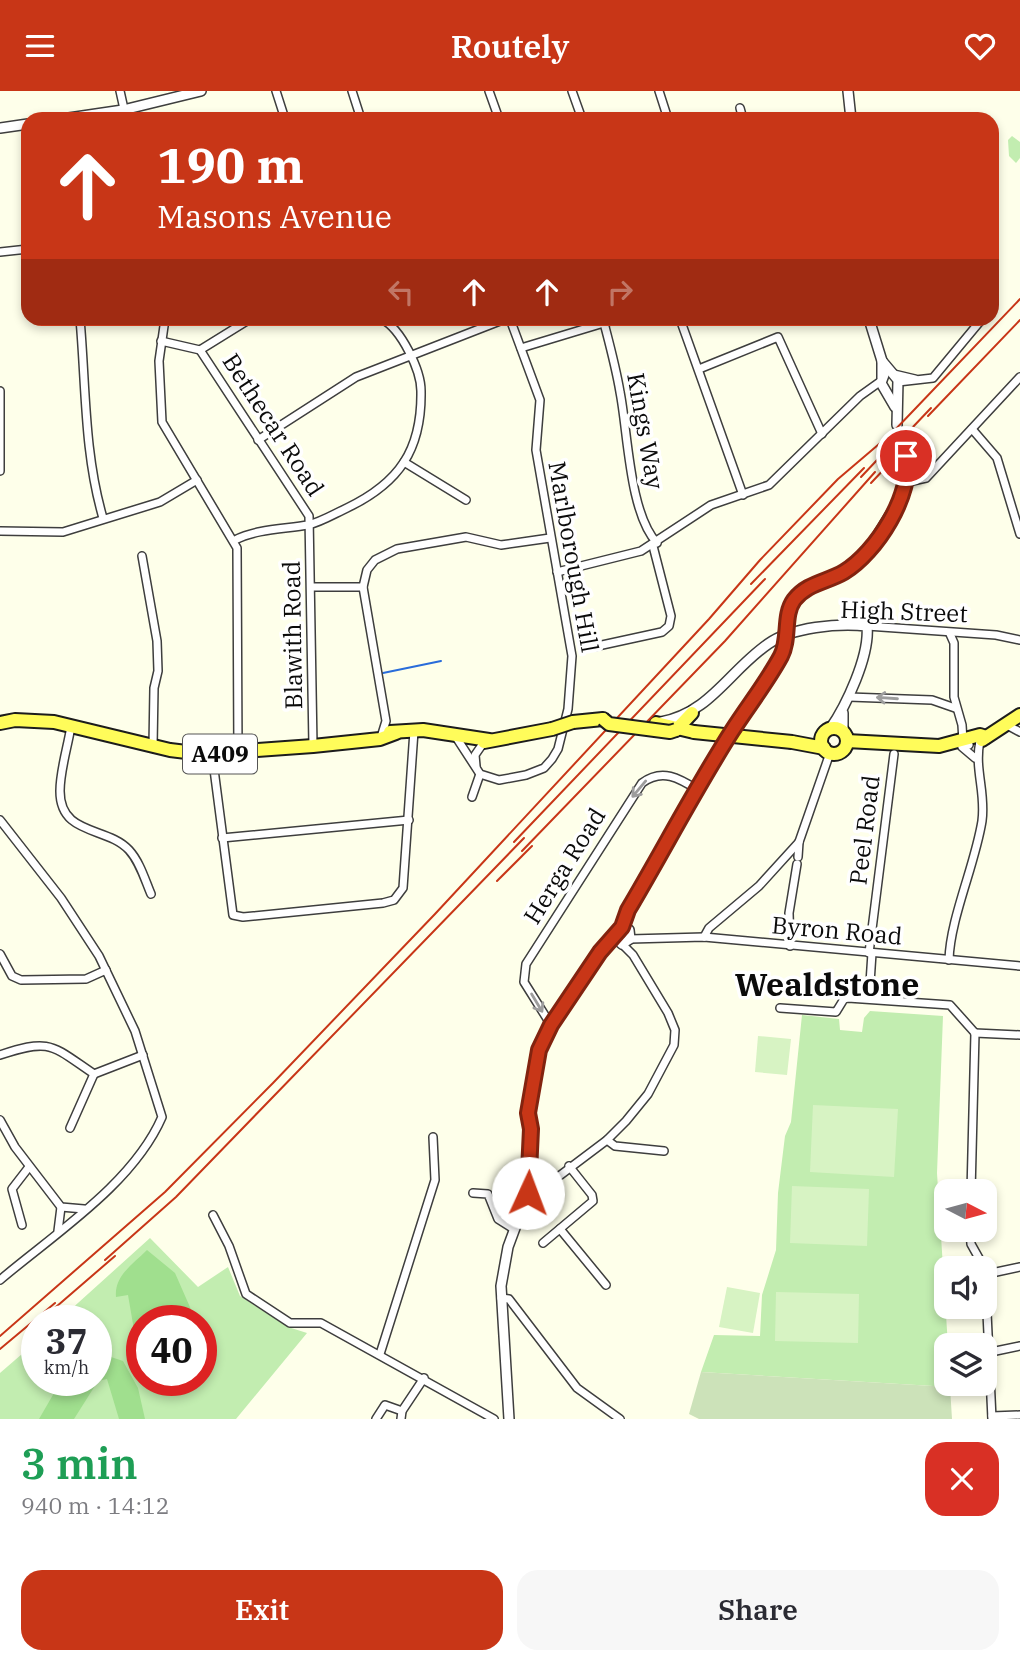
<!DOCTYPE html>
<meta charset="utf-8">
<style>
:root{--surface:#fff;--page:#f7f7f7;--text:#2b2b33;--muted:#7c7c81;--accent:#c83617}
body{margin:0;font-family:"IBM Plex Serif",serif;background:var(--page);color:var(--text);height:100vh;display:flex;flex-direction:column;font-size:26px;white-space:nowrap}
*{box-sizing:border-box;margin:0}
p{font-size:23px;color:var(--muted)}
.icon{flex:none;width:38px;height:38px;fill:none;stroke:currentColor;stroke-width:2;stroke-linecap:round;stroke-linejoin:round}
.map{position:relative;height:1328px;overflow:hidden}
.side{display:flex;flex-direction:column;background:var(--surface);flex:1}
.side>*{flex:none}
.guide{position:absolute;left:21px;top:21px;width:978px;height:214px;border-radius:21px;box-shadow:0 4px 10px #0003;background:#c83617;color:#fff;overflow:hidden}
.needle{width:46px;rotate:96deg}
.controls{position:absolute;left:934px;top:1088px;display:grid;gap:14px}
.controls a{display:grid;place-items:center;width:63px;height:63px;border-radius:14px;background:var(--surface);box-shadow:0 4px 10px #0003;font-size:35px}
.speed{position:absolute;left:21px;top:1214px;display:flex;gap:14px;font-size:35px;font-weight:700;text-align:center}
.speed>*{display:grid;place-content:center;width:91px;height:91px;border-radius:50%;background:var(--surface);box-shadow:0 4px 10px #0003;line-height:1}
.speed small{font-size:18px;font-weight:400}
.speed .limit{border:10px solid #d22;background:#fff;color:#111}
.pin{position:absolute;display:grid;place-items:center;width:60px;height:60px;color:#fff;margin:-30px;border:4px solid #fff;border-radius:50%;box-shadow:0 2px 7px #0007}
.me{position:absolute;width:77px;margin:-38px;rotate:2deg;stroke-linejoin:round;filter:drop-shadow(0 0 5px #0008)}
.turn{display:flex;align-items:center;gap:24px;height:147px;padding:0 21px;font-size:32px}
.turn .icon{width:91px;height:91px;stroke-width:2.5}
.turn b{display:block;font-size:49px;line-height:60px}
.lanes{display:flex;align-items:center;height:66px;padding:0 21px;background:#0003;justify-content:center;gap:35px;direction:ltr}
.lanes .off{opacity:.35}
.round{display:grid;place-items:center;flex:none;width:74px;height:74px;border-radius:21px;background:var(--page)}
.summary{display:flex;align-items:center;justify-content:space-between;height:119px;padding:0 21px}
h1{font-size:42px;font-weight:600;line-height:52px;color:#1e9e55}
.action{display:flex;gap:14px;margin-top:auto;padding:14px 21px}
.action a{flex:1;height:80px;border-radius:21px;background:var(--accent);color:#fff;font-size:28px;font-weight:600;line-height:80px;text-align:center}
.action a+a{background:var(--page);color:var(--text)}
header{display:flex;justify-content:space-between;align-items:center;height:91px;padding:0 21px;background:var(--accent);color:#fff;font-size:32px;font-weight:600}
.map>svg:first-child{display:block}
.green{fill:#c2edb0;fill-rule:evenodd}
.forest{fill:#a0df8e}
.cemetery{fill:#cce2b9}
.pitch{fill:#d7f3c3}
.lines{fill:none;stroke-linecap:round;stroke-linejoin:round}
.stream{stroke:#296cda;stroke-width:2}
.tertiary-tunnel{stroke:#dadac9;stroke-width:9;stroke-dasharray:9 4.5;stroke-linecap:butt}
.minor-casing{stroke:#3e3e3e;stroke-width:10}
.tertiary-casing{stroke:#3e3e3e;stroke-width:12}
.primary-casing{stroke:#1c1c1c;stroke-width:16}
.minor{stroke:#fff;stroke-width:7}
.tertiary{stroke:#fff;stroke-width:9}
.primary{stroke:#fffc5a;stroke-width:12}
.rail{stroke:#c83617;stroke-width:2}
.primary-bridge-casing{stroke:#1c1c1c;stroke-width:16;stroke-linecap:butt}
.primary-bridge{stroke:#fffc5a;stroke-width:12}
.oneway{stroke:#9d9d9d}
.route-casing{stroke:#82230f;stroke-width:18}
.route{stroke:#c83617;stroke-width:12}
.labels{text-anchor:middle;stroke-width:7;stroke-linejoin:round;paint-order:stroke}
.shield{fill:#fff;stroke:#545454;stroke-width:2}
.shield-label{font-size:23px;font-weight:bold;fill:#0b0b0b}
.street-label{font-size:24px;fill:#0b0b0b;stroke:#fff}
.district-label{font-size:32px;font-weight:bold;fill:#0b0b0b;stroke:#fff}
</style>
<header><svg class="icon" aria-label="menu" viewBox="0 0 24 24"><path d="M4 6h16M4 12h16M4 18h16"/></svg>Routely<svg class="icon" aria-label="heart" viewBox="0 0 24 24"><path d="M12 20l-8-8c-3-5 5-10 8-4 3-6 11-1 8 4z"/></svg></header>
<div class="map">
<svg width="1020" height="1328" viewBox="0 0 1020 1328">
<rect width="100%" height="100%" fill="#feffea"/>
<g class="green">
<path d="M1012,45l8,6v16l-4,5 -7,-7 -1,-16z"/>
<path d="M870,920l73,5 -6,157 11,173 -1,38 3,3 -249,-15 13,-37 46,1 2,-41 14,-45 2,-57 7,-57 6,-14 11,-107 37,4 1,11 22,2 2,-14z"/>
<path d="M150,1147l48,49 30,-20 12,29 48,31 19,6 -71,86h-236v-46l37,-32v40h59v-60h-38zM142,1230h59v60h-59z"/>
</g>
<g class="forest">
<path d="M147,1159l28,23 18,41 -11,7h-40v20l-8,-11 -6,-35 -12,2c-2,-21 17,-33 31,-47z"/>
<path d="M99,1262l24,8 15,27 7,31h-26l-12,-40 -9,2 -24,38h-35l22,-38h35v-27z"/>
</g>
<path class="cemetery" d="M701,1281l249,15 2,32h-253l-10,-5z"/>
<g class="pitch">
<path d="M758,945l33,3 -4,36 -32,-3z"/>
<path d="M813,1014l85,4 -4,68 -84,-5z"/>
<path d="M792,1095l77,3 -2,57 -77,-3z"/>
<path d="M727,1196l33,6 -7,40 -34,-6z"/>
<path d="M776,1201l83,2 -1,49 -83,-2z"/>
</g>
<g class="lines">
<path class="stream" d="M383,582l58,-12"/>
<path class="tertiary-tunnel" d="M897,334l9,31"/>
<defs>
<g id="minor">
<path d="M120,0l4,18"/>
<path d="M276,0l9,28"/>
<path d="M352,0l9,28"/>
<path d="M489,0l10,28"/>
<path d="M572,0l10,28"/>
<path d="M659,0l9,28"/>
<path d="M740,17l3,11"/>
<path d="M0,161l28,-3"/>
<path d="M80,228c6,67 4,134 23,199"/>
<path d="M165,228l-6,42 3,61 75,126 1,205"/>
<path d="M680,228l63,176"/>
<path d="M604,232c6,23 12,45 16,69 8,40 9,121 37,151"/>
<path d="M161,250l39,9 50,-31"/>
<path d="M521,257l96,-29"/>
<path d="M200,259l109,166 4,230"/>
<path d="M699,278l79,-32 44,97"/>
<path d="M894,283l21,5"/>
<path d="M898,291l35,-4 49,-59"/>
<path d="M0,300v80"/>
<path d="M972,338l25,29 23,76"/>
<path d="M258,349l98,-63 149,-58"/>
<path d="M404,371l62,38"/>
<path d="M908,391l18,-4 94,-101"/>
<path d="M0,440l63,1 97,-30 37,-22"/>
<path d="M235,449c21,-11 50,-11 73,-15 13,-3 26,-11 39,-17 52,-25 75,-58 74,-117 0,-21 -20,-62 -39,-72"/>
<path d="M142,465l15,85 1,30 -4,17 -1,58"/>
<path d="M557,481l84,-21 70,-46 58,-20 91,-89 21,-15"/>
<path d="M312,496h51"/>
<path d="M867,535l129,9 24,5"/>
<path d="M950,543l4,9v54l8,28 1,16 6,4"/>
<path d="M593,556l69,-15 7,-6 2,-10 -18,-70"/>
<path d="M849,606l83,3 23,8"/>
<path d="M1007,634l13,7"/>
<path d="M71,635c-3,20 -11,44 -11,65 0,45 47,35 69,59 11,12 16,30 22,44"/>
<path d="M382,643l4,-13 -23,-134 4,-17 8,-10 22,-11 69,-12 35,8 49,-7"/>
<path d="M456,646l24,37 19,6 27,-5 18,-7 8,-9 6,-10 10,-40 4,-53 -36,-206 4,-50 -30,-81"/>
<path d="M962,656l13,11"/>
<path d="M212,663l21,161 10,2 140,-14 11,-3 9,-12 11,-157"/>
<path d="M476,675l-1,-11 9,-13"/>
<path d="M472,706l8,-23"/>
<path d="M0,729l61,78 38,58 36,75 27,86c-29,67 -108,117 -162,163"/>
<path d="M222,747l187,-18"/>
<path d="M798,766l1,-15 31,-89"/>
<path d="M704,846l5,-9 50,-42 40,-44"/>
<path d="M630,848l74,-2 316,29"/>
<path d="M790,855l-1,-33 8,-49"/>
<path d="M869,862l25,-199"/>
<path d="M0,863l12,22 9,4 65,-1 20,-9"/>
<path d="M949,869c1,-41 26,-95 33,-139 4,-29 -8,-52 -2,-80"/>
<path d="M869,907l3,-45"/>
<path d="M780,917l56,4 8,-13 4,-1 102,7 25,28"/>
<path d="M551,934l-27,-43 2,-18 116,-181c20,-15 37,-5 56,7"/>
<path d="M975,942l45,2"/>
<path d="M0,964c51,-17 51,-10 94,19l49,-19"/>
<path d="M0,1029l15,27 46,60 23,2"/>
<path d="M70,1037l24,-54"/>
<path d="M607,1049l8,6 49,5"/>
<path d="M971,1101l4,-159"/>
<path d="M473,1102l15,1 10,25 16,10"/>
<path d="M528,1102l10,-1 69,-52 19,-19 22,-27 26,-49 1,-15 -7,-17 -35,-58 -11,-11"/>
<path d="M213,1124l16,31 17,48 44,29h31l173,96"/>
<path d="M22,1134l-10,-36 17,-22"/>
<path d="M560,1138l46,56"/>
<path d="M970,1139l1,14 14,25"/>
<path d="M58,1140l3,-24"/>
<path d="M543,1152l50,-42 -1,-6 -23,-29"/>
<path d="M985,1179l7,149"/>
<path d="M987,1183l33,-7"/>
<path d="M501,1207l8,1 68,89 43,31"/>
<path d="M991,1261l29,-6"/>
<path d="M380,1263l55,-174 -2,-43"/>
<path d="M992,1325l28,-1"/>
<path d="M376,1328l9,-14 17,6"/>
<path d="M401,1328l1,-8 22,-33"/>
</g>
<g id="tertiary">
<path d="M848,0l3,28"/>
<path d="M62,28l61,-9 78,-19"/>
<path d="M0,37l28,-4"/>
<path d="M869,228l13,42v17"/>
<path d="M882,270l16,19 -1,45"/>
<path d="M884,284l-3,8 14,24"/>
<path d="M661,631c49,-9 68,-51 107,-78 24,-17 70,-21 99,-18 3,30 -21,80 -37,103"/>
<path d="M843,641v-19"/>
<path d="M622,836l6,-17 104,-178 49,-77 11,-52 18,-17 39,-17 20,-20 37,-60 3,-15 -3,-18"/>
<path d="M615,847l7,6 8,-5 -1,-9 -7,-3"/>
<path d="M509,1328l-8,-133 7,-39 20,-54 3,-64 -3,-16 7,-47 9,-29 56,-85 15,-14"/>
</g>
<g id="primary">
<path d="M573,631l30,-3"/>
<path d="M0,632l15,-3 39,2 116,28 33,4 110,-8 67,-7 16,-6"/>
<path d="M656,632l38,9"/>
<circle cx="834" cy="650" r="13"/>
<path d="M676,639l16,-17"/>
<path d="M390,641l33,-2 66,10"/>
<path d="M982,649l38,-25"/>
<path d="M847,650l92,5 41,-11 6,2"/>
<path d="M484,651l68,-13"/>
<path d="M792,651l32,6"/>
</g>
</defs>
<use href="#minor" class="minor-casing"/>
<use href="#tertiary" class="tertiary-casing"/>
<use href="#primary" class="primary-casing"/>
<use href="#minor" class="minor"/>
<use href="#tertiary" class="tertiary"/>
<use href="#primary" class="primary"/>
<g class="rail">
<path d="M928,325l92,-96"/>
<path d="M890,360l41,-43"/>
<path d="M861,386l34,-36"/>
<path d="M871,392l34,-36"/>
<path d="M751,493l113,-116"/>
<path d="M514,751l251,-263"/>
<path d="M522,760l203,-210 150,-169"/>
<path d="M497,790l35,-35"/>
<path d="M105,1169l71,-63 348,-359"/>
<path d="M49,1222l66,-57"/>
<path d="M0,1245l165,-144 108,-109 162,-169 274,-295 51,-59 78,-81 54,-46 128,-134"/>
<path d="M0,1258l55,-46"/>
</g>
<defs>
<g id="primary-bridge">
<path d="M603,628l6,5 61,8 6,-2"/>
<path d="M552,638l21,-7"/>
<path d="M694,641l98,10"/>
</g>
</defs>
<use href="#primary-bridge" class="primary-bridge-casing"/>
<use href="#primary-bridge" class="primary-bridge"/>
</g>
<defs><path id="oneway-shaft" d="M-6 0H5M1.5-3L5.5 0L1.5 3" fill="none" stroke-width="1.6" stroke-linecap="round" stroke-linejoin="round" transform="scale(1.75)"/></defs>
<g class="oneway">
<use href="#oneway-shaft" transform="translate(887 607) rotate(-176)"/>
<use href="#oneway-shaft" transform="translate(639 698) rotate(130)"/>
<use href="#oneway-shaft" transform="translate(537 912) rotate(59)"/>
</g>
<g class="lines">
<defs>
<path id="route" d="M528,1102l3,-64 -3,-16 11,-63 12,-25 49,-73 22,-25 6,-17c35,-59 67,-121 104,-179 16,-25 35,-49 49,-75 9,-17 2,-41 13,-56 13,-17 33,-18 50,-28 32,-19 70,-79 62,-116"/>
</defs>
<use href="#route" class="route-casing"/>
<use href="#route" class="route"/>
</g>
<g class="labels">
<rect class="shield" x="183" y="643.5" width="74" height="39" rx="5"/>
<g class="shield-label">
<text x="220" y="671">A409</text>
</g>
<g class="street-label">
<text transform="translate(273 334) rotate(57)" y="8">Bethecar Road</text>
<text transform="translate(645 340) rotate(80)" y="8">Kings Way</text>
<text transform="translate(573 466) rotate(80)" y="8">Marlborough Hill</text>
<text transform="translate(904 521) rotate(2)" y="8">High Street</text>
<text transform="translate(293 544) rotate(-91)" y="8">Blawith Road</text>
<text transform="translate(865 739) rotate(-83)" y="8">Peel Road</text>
<text transform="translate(565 775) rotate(-58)" y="8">Herga Road</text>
<text transform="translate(837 840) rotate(5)" y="8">Byron Road</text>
</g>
<g class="district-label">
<text x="827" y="905">Wealdstone</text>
</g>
</g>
</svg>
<div class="controls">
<a><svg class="needle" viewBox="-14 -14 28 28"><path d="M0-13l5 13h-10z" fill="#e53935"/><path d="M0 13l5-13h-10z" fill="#7c7c81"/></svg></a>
<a><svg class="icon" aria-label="sound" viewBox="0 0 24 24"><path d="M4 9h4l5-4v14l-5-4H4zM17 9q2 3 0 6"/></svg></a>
<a><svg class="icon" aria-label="layers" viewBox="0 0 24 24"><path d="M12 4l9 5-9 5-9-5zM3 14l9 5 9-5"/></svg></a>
</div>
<div class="speed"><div>37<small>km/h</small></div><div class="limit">40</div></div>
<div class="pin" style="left:906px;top:365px;background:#d93025"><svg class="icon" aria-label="arrive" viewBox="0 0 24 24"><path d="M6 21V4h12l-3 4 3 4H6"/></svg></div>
<svg class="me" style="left:528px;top:1102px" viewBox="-20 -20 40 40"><circle r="19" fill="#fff"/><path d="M0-13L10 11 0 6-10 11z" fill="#c83617"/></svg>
<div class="guide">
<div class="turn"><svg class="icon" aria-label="ahead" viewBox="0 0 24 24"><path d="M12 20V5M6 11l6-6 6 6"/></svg><div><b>190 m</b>Masons Avenue</div></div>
<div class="lanes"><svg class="icon off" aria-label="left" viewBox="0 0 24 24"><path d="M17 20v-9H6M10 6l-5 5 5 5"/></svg><svg class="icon" aria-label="ahead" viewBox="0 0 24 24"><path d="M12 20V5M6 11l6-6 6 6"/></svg><svg class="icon" aria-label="ahead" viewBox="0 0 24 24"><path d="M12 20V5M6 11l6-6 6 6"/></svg><svg class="icon off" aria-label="right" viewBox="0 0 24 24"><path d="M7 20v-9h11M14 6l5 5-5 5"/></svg></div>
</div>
</div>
<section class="side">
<div class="summary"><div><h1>3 min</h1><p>940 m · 14:12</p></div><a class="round" style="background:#d93025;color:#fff"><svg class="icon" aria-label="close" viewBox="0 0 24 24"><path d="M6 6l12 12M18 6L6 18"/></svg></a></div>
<div class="action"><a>Exit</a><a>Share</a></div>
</section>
